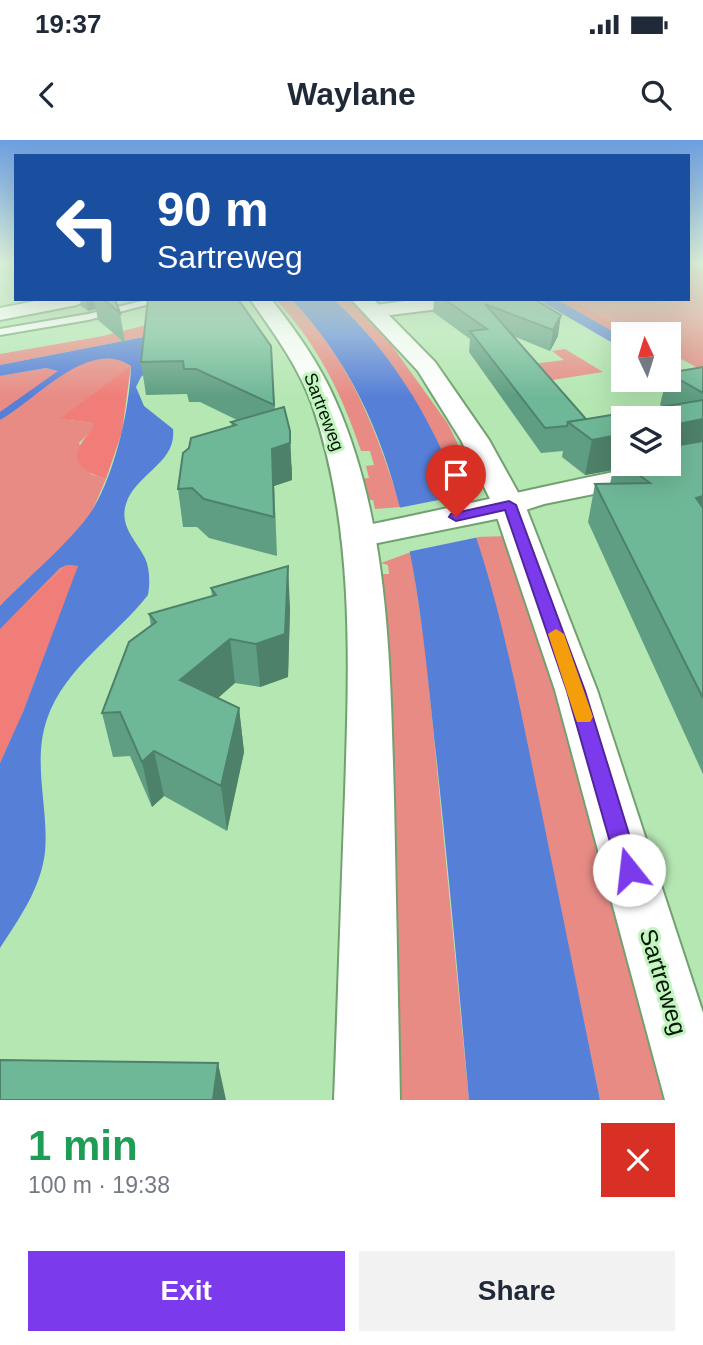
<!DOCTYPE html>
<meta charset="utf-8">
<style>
:root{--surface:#fff;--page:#f2f2f3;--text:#1f2937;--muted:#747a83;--accent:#7c3aed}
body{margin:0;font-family:Arial,sans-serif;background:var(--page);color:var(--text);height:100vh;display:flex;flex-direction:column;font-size:26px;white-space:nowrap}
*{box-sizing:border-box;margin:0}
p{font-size:23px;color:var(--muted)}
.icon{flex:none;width:38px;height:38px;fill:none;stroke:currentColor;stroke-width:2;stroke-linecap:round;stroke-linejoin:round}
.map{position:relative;height:960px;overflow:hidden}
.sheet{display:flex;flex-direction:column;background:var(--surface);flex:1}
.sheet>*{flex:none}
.banner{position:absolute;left:14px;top:14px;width:676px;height:147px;border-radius:0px;box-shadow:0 7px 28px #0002;background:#1a4fa0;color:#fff;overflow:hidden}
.needle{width:46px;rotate:356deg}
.buttons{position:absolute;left:611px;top:182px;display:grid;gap:14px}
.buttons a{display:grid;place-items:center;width:70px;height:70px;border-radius:0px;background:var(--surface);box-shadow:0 7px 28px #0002;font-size:35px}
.pin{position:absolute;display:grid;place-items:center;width:60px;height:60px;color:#fff;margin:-72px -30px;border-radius:50% 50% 50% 0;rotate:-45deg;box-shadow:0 0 7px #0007}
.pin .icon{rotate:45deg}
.me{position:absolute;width:77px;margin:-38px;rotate:344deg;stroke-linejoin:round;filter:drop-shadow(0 0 5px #0008)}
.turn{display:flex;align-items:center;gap:24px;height:147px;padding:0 28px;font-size:32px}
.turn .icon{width:91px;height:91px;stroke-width:2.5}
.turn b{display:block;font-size:49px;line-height:60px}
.round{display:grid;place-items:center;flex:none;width:74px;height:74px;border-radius:0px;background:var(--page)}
.overview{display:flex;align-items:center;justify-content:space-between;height:119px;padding:0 28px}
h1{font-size:42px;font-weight:600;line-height:52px;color:#1e9e55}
.button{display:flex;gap:14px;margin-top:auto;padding:14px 28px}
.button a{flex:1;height:80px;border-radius:0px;background:var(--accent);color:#fff;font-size:28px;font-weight:600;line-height:80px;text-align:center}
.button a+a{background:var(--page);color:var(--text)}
.status{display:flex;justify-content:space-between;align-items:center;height:49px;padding:0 35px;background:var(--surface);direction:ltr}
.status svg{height:19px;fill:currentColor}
header{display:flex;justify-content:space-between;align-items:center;height:91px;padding:0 28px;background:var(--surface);font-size:32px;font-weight:600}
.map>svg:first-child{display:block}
.green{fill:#e88b85}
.forest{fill:#f17d78}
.water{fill:#567fd8}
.pier{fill:#b5e7b3}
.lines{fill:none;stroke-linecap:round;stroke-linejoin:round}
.service-casing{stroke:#72a170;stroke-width:4}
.minor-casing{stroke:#72a170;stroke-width:4}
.tertiary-casing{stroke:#72a170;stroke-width:4}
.service{fill:#fff;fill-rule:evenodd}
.minor{fill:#fff;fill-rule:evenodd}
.tertiary{fill:#fff;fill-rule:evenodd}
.wall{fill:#5f9e82;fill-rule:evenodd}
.shaded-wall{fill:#4e816a}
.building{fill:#6fb897;stroke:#4e816a;stroke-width:2}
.route{fill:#7c3aed;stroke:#51269a;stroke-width:2}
.slow{fill:#f59e0b}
.labels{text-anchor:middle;stroke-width:6;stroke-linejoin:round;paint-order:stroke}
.far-street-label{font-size:18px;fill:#041605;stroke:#c2f5bf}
.near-street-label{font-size:24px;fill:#041605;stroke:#c2f5bf}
</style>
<div class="status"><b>19:37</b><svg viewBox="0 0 49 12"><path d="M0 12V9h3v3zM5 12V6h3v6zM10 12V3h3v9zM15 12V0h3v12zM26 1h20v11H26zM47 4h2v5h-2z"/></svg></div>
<header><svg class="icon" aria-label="back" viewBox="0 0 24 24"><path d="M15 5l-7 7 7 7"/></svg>Waylane<svg class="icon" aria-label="search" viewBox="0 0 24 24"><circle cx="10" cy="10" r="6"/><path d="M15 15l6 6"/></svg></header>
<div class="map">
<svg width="703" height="960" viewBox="0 0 703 960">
<rect width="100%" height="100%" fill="#b5e7b3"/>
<g class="green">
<path d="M688,123h15v108l-34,-19 -1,-18h-32l-65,-35h117z"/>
<path d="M275,159h16c60,62 84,128 110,208l-26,2 -2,-9h-13l-1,-21 10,-1 -3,-12 8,-1 -4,-14h-9c-19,-57 -44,-108 -86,-152z"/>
<path d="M333,159h22l43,43 -8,1 58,81 31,63 -13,-1 -1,9h-4c-29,-72 -69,-143 -128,-196z"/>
<path d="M185,175l-41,22 -144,28v-11l103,-18z"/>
<path d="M565,209l38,23 -89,14 10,-21 40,-5 -12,-9z"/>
<path d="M111,216l20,9 -70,54 32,4 2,4 -16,16 12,31 15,5 -106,246v-349l46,-8 13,3 31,-11z"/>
<path d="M510,396l165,564h-75l-92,-444 -33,-119z"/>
<path d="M411,412l15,103 43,445h-82l-15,-526h17l-1,-9 -7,-2z"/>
</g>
<g class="forest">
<path d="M556,159h15l65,35h-13v3z"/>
<path d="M131,225l-9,67 -16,47c-37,-12 -36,-26 -12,-52l-1,-4 -33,-4z"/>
<path d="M67,425l11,1 -4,13 -54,141 -20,43v-134z"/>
</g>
<g class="water">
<path d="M291,159h42c138,123 171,333 207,505 20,99 40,197 60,296h-131c-10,-112 -20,-225 -32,-337 -18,-163 -26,-339 -146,-464z"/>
<path d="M537,159h19l67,38v12z"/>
<path d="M144,197l20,18 -23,22 -5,10 8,19 29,23c4,34 -38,45 -47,75 -7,22 10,36 19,54 5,11 5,26 3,37 -32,41 -83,72 -101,124 -15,44 2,89 -2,133 -4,36 -26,67 -45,96v-185l23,-51 55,-146 -11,-1 -7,3 -60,61v-23c26,-27 74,-67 93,-97 22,-37 37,-101 38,-143 -42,-29 -94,33 -131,54v-8l58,-41 -12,-3 -46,8v-11z"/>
</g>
<path class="pier" d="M464,355l15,42 -72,15 -9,-44z"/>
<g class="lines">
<defs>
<path id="service" d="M150,159h19l-81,21 -88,15v-6l88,-15z"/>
<g id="minor">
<path d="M420,159h60l-10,6 -95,12 -7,-2 -3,-4 3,-4 7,-2z"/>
<path d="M703,314v18l-159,32 -43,14 -143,29 -12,-3 -5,-7 5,-7 12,-3c99,-20 197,-44 296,-63h14v-3z"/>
</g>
<g id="tertiary">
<path d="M45,159h42l-10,6 -77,15v-12z"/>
<path d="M250,159h21c25,32 49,65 65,103 54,123 54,264 58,396 2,101 4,201 6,302h-66c4,-102 7,-205 11,-307 4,-130 10,-265 -33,-389 -14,-38 -38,-71 -62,-105z"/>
<path d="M351,159h22l62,63 54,78 36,65 72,185 106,323v87h-38l-110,-410 -62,-185 -32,-65 -43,-69z"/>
</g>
</defs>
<use href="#service" class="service-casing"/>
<use href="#minor" class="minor-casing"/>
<use href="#tertiary" class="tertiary-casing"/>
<use href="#service" class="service"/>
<use href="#minor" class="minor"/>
<use href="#tertiary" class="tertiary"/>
</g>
<g class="wall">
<path d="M80,159h35l5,14 5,30 -27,-23 -2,-11 -8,2 -7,-5z"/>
<path d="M434,159h100l24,37 -8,15 -37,-15 73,83 76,-13 -2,-1 6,-25h2v-7l35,-6v407l-115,-252 7,-38h15l3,-14 -28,5 -23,-18 1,-6 -22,2 -72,-101 1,-13 -37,-27zM623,278l45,46h-45z"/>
<path d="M271,206l4,63 17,58v13l-18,6 3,70 -68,-18 -12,-11h-14l-5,-38 54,-62 -1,-5 6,-2 -37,-18h-11l-2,-8 -41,1 -5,-33z"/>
<path d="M211,448l79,20 -2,69 -28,10 -25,-4 -17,15 21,10 5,44 -17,79 -63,-35 -12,11 -22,-51 -17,1 -11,-44 49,-87 -2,-12 63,-18z"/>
</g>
<g class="shaded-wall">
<path d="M86,159h8l2,10 -8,2z"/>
<path d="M561,175l-3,21 -8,15 3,-21z"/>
<path d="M703,279v33l-35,7v-33z"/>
<path d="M290,291l2,49 -18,6 3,70 -5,-107z"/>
<path d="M623,294v29l-7,-6 -3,13 -28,5 7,-35z"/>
<path d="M703,356v36l-7,-34z"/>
<path d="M288,426l2,42 -2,69 -28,10 -4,-43z"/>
<path d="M230,499l5,44 -47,41 -8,-44z"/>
<path d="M239,568l5,44 -17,79 -6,-45z"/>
<path d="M154,611l10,45 -12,11 -10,-45z"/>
<path d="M218,923l8,37h-13z"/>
</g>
<g class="building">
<path d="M103,159h12l5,14z"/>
<path d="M148,159h90l33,47 3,59 -78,-36h-12l-1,-8 -42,1z"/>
<path d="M444,159h90l27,16 -8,15 -68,-26 101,115 -18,3 -1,4 -22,2 -75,-97 17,-2z"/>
<path d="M703,227v26l-35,-20z"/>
<path d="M703,260v19l-35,7v-8h-45v16l-31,6 -24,-18z"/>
<path d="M284,267l6,24v12l-18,6 2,68 -70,-18 -12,-11 -14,1 5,-36 6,-5 2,-10 45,-13 -5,-3z"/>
<path d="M703,301v55l-7,2 7,10v190l-108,-214 55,-1 -26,-19h44v-17z"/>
<path d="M623,316v7l-7,-6z"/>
<path d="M288,426l-3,68 -29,10 -26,-5 -50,41 59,28 -18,78 -67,-35 -12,11 -22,-50 -18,1 27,-71 27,-20 -7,-8 67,-19 -5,-7z"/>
<path d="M0,920l218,3 -5,37h-213z"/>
</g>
<linearGradient id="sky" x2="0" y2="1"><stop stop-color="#6d9fe2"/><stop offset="0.48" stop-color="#def4dd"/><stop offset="1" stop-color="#def4dd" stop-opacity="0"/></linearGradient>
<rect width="703" height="257" fill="url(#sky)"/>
<path class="route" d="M509,361l7,4 69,186 55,179 -3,6 -8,3 -8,-3 -3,-6 -51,-179 -62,-181 -49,11 -7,-4 2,-3z"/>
<path class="slow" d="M556,489l8,5 29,83 -3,5h-13l-2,-5 -27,-83z"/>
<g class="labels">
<g class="far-street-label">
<text transform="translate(324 272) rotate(69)" y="6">Sartreweg</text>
</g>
<g class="near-street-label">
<text transform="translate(663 842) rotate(73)" y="8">Sartreweg</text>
</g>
</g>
</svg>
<div class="buttons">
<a><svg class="needle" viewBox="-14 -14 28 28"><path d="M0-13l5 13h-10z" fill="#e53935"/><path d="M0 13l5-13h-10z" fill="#747a83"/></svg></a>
<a><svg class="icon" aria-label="layers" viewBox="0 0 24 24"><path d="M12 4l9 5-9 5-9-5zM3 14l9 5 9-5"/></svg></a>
</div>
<div class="pin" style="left:456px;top:377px;background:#d93025"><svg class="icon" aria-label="arrive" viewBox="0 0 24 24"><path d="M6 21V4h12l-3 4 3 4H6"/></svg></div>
<svg class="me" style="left:629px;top:730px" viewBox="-20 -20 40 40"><circle r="19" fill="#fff"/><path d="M0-13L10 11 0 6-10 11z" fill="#7c3aed"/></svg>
<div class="banner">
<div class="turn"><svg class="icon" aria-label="left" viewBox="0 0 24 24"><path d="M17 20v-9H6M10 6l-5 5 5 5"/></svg><div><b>90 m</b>Sartreweg</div></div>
</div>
</div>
<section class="sheet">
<div class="overview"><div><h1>1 min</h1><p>100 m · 19:38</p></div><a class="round" style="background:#d93025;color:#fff"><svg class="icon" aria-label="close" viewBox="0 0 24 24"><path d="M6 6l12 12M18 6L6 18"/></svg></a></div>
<div class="button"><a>Exit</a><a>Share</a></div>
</section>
